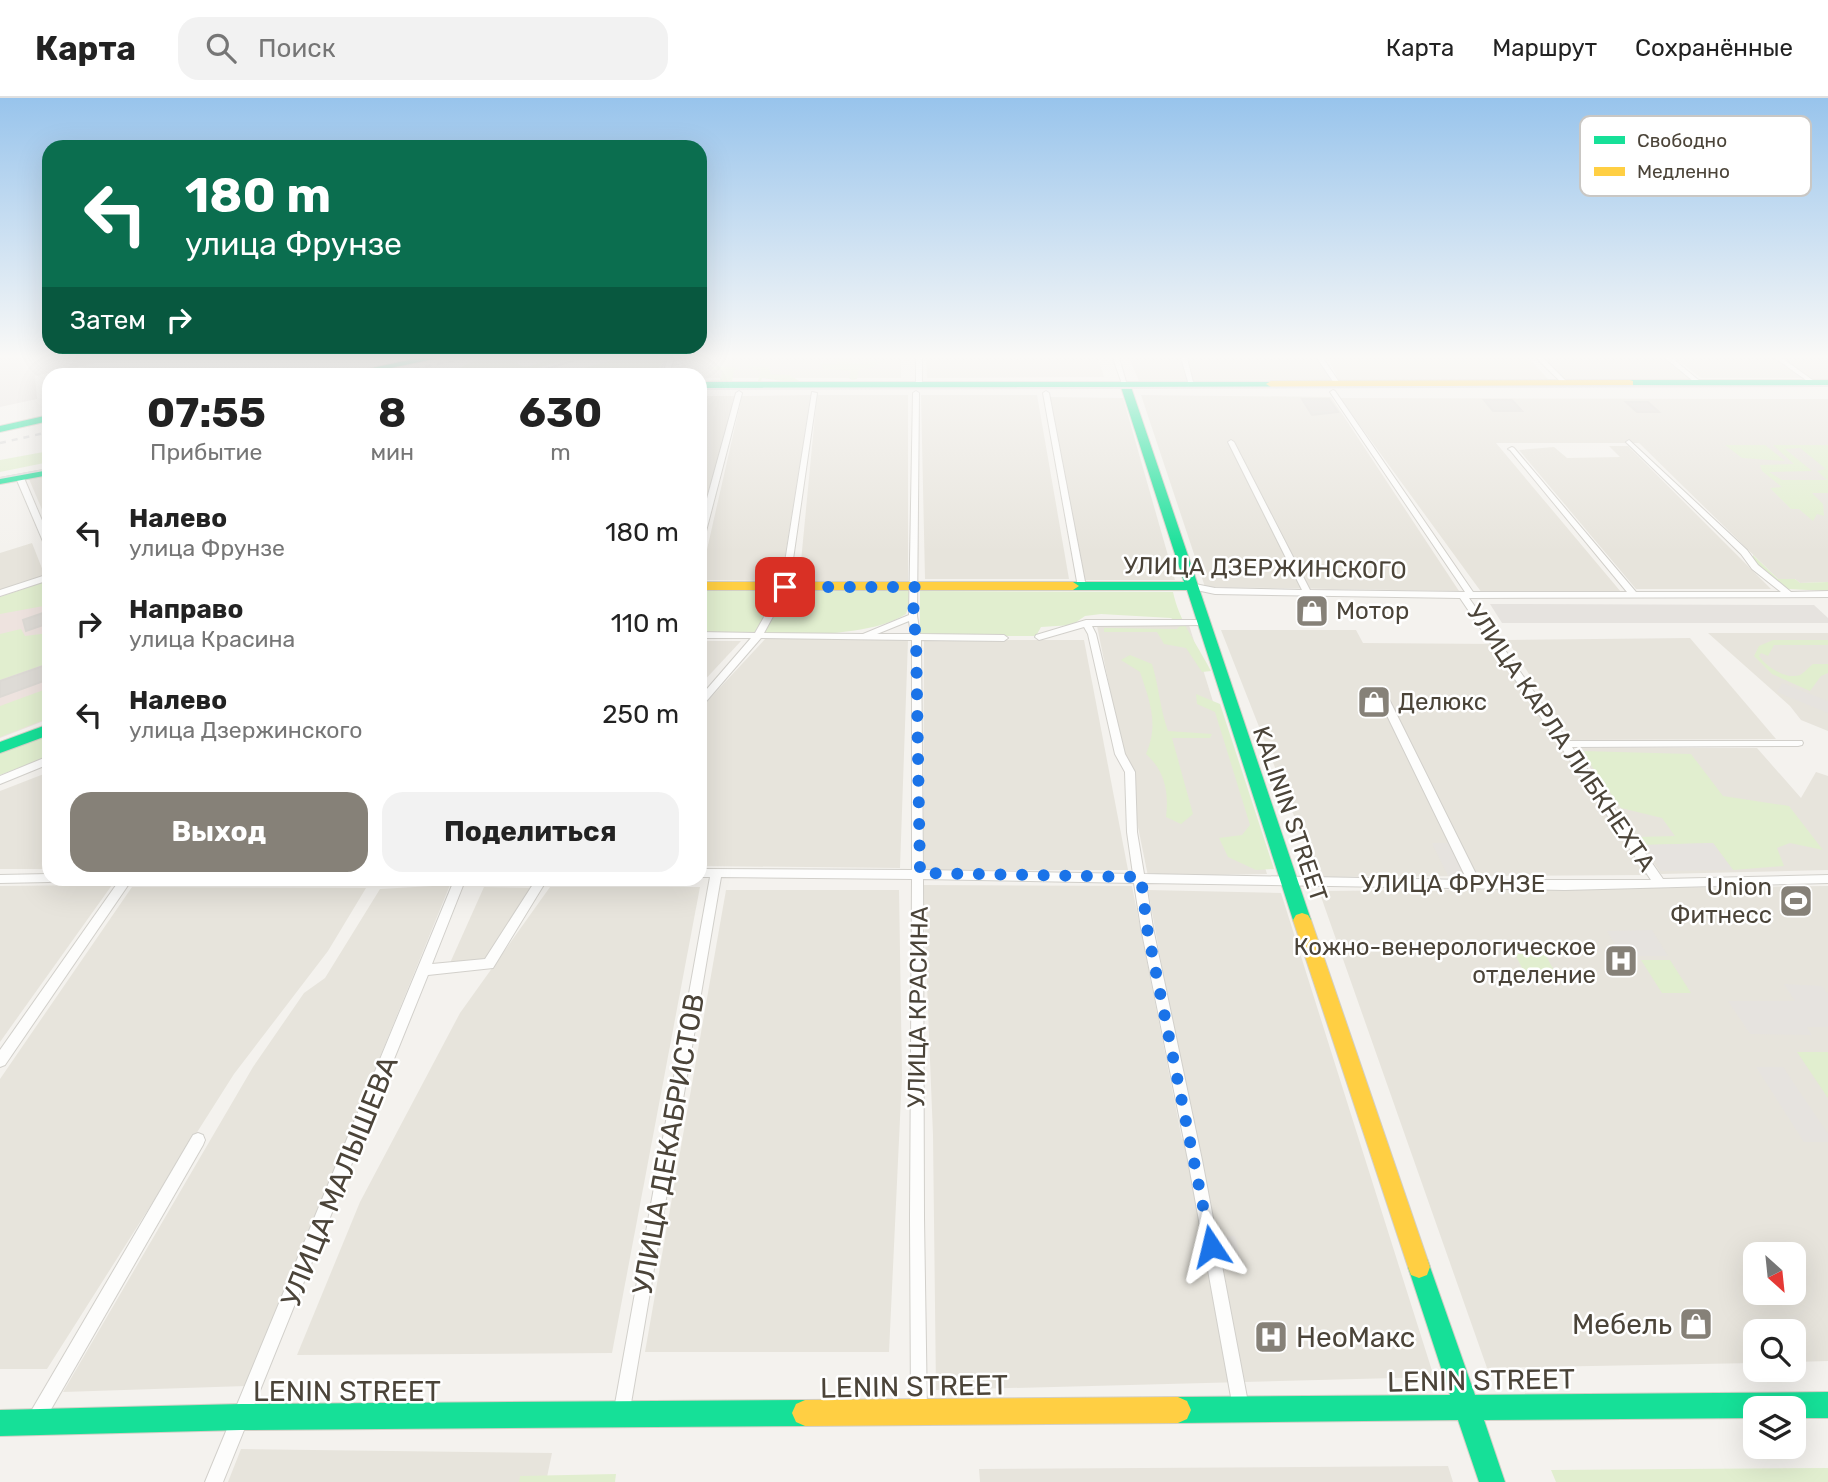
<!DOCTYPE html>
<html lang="ru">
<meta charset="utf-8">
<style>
:root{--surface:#fff;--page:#f2f2f2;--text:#222;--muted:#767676;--line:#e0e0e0;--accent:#868178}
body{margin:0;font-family:Rubik,sans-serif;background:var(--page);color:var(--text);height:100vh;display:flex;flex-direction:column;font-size:26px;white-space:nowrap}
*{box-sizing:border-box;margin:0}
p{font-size:23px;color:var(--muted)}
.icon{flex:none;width:38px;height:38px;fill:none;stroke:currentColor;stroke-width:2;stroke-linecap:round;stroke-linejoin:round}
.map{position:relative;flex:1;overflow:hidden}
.sheet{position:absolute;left:42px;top:270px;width:665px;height:518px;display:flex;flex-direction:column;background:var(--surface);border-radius:21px;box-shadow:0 7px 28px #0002}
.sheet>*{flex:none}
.hud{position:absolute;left:42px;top:42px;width:665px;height:214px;border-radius:21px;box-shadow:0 7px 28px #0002;background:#0b6e4f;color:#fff;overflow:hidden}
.needle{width:46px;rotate:153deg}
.buttons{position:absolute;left:1743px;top:1144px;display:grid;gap:14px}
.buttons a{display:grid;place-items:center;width:63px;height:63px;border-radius:14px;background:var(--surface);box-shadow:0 7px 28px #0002;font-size:35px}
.pin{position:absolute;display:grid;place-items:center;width:60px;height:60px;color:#fff;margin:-30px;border-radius:14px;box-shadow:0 4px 10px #0006}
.me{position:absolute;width:77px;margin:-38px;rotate:350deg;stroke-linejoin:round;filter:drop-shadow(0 0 5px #0008)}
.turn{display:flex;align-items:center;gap:24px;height:147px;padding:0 28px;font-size:32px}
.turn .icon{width:91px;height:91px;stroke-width:2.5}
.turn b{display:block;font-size:49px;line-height:60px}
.then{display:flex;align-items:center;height:66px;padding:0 28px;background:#0003;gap:14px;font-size:26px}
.eta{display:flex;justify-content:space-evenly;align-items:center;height:119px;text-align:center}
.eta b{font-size:42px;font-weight:700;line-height:49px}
.cta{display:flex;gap:14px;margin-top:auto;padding:14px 28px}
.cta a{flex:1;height:80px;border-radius:21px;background:var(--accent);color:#fff;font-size:28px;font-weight:700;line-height:80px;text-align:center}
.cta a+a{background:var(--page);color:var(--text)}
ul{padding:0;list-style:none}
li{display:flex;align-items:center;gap:21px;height:91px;padding:0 28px}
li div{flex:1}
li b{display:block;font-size:26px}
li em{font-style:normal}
header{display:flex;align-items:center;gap:42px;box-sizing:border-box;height:98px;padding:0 35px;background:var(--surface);border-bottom:2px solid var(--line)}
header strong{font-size:33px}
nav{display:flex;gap:38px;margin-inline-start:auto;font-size:24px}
.search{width:490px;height:63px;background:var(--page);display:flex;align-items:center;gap:18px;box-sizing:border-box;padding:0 24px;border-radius:21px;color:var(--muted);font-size:26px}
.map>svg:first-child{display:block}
.residential{fill:#e7e4dc;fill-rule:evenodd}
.industrial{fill:#e6e2de}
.education{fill:#eae5da}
.medical{fill:#eee3df}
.green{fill:#e1eecf;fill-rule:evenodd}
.parking{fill:#e6e3df}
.building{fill:#dedbd6;stroke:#dcd9d4;stroke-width:2}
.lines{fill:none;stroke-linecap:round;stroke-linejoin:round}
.street-casing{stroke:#d2d0cb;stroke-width:2}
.fast-casing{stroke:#d3cfc5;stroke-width:2}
.slow-casing{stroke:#d3cfc5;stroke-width:2}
.street{fill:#fdfdfc;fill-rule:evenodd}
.fast{fill:#16e098;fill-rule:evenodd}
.slow{fill:#ffcf43;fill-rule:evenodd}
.tram{stroke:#dbdbda;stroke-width:2}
.rail{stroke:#dbdbda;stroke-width:2.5;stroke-dasharray:6 6;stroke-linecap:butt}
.route{stroke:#1a73e8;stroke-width:12;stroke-dasharray:0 21.6}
.labels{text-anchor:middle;stroke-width:5;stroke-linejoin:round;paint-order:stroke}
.street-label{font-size:24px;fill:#4b4439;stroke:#fff}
.poi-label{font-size:24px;fill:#4b4439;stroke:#fff;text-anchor:start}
.near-street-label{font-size:28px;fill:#4b4439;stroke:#fff}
.near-poi-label{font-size:28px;fill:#4b4439;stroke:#fff;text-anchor:end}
.key{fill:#fff;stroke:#c9c7c4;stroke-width:2}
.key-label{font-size:19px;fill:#4b4439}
</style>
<header>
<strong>Карта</strong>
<div class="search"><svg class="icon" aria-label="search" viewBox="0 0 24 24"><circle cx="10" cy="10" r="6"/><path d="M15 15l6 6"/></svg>Поиск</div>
<nav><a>Карта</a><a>Маршрут</a><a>Сохранённые</a></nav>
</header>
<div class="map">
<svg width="1828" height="1384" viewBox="0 0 1828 1384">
<rect width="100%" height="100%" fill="#f4f2ee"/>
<g class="residential">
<path d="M684,260h217v20h-201v-4h-22z"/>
<path d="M926,260h172l6,19 -177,1z"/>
<path d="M1129,260h188l16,25 -194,-2z"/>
<path d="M1543,260h121l28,22 -125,1z"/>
<path d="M1675,260h100l29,20h-103z"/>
<path d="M1780,260h48v22h-16z"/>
<path d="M811,297l-30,186 -81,-1 42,-184z"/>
<path d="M817,297h91v186l-109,1z"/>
<path d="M921,297h116l32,184h-144z"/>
<path d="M1141,297l190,2 128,194 -254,-4z"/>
<path d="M700,298h35l-35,128z"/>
<path d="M1049,299l74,1 52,182h-92z"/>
<path d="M1340,300l488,1v183l-28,1 -5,-4h-17l-139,-136h-143l125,149 -139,1z"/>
<path d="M1609,348h19l143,143h-135l-117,-139 35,-3 13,11 53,-1z"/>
<path d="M49,377v51l-20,-47z"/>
<path d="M32,445l13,33 -45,14v-37z"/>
<path d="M1189,527l78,249 -119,2 -51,-250z"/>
<path d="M1221,532h135l7,13 133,1 151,231 -329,2z"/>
<path d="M1708,535h120v98l-27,-11 -11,-14z"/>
<path d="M766,540l142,2 -8,228 -200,-2v-157z"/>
<path d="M1690,540l86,101 -204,1 -65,-100z"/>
<path d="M924,542h160l44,230h-205z"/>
<path d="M700,543h41l-41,44z"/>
<path d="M1577,650h180l44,50 15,-26 12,4v94l-167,4z"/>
<path d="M49,674v97h-49v-78z"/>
<path d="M112,787l-112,157v-156z"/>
<path d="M450,787l-204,501 -183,6 190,-325 51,-74 21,-15 55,-89z"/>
<path d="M923,787l209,1 50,253 11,-1 -45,-248 133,3 153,484 -498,13 -3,-255z"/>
<path d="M1828,788v475l-34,1v-30h-39v31l-268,5 -168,-477zM1755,1157h39v38h-39z"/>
<path d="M132,789l234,1 -38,63 -94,123 -187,295h-47v-290z"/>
<path d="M484,789l52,1 -51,73 -35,2z"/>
<path d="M550,789h150l-88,466 -315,2 63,-153 100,-189z"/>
<path d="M726,792h173l3,186 -13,276h-244z"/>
<path d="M241,1351l311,4 -6,29h-318z"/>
<path d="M1448,1368l5,16h-473l-1,-13z"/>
</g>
<path class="industrial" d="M0,260h161l-65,5 -61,13 2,23 -37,8z"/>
<path class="education" d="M1328,260h200l21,22 -210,1z"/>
<path class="medical" d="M49,483v138l-49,19v-140z"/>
<g class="green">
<path d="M480,260h49l-14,4c14,11 26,-2 38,-4 6,-1 13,0 19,0l-56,16h-69z"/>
<path d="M620,260h45l-9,16h-114l3,-3 17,-3 4,5z"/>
<path d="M831,260l20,1 2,2 -9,1 24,2 -7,-3 4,-2 17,3 -10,6 -13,1 -2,10 -5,1 -3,-2 2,-7 -27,-2 -5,-6 20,1z"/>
<path d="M718,268l24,3 -8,1 -2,11h26l3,-10 -15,-4 3,-1 20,2 2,6 18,1 15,9 -42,-6 -1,4 -61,3v-4l20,-1 2,-9 -13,-3z"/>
<path d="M1725,347h40l20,16 -43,-3z"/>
<path d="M1773,347h55v48h-16l11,11 1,12 -7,-2 -4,7 -14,-12h-8l-21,-21 12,-1 -20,-16 -2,-6 34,-1zM1800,350l26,21 -9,2 10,9h-45l-13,-8 43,-1 -27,-22z"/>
<path d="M49,353v11l-49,10v-12z"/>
<path d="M1753,457l25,24h17l5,4 28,-1v9l-40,-2 -35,-28z"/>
<path d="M49,482v25l-49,9v-17z"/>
<path d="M700,492l209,1 1,11 -4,12c-45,29 -151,19 -206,19z"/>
<path d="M920,493l253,1c6,29 24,52 38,79l-9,1 -16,-24 -22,-4 -7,-12h-53v-4l73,1 4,-4 -10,-7 -70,-4 -16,2 -13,9 -31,2 -5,9h-116z"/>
<path d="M21,531l4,7 24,-3v30l-49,17v-46z"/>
<path d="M1773,542h55v5h-54l-6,11 -7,-3 -2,3c7,11 28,24 41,19 4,-2 9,-8 13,-11h15v9l-7,3 -11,15 -38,-17 -18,-18 5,-10z"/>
<path d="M1130,557l22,9c7,23 8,45 16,67l44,3 -2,4h-38l21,76 -12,10 -15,-7c3,-25 -1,-46 -20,-63 13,-30 4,-52 -6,-82l-19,-12z"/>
<path d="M49,590v30l-49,19v-31z"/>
<path d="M1196,596l24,10 54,165 -18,1 -28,-13 -9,-19 23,-3 8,-10 -35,-113 -18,-8z"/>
<path d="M49,635v23l-49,19v-23z"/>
<path d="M1581,653l110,3 32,42 66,10 34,44 -33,-7 -13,5 7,18 -51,4 -20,-27 -69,2 -5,-8 36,-1 -13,-18 -41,-10z"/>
<path d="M1515,856h30l12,22h-31z"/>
<path d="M1641,862h29l21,33h-29z"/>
<path d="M1797,954h31v46z"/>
<path d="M1828,1370v14h-272l-5,-12z"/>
<path d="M616,1376l-1,8h-96l1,-6z"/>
</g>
<g class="parking">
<path d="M1490,506l324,1 14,13v5h-326z"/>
<path d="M1782,585l46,18v12l-51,-21z"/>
<path d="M1432,745h19l16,33h-19z"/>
<path d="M1713,745l20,27 -72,1 -17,-26z"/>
<path d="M1652,832l16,26h-46l-15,-25z"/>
<path d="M1784,886l38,2 6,8v33h-21l5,8 -62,-1 -22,-33h67z"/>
<path d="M1783,969l45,67v8h-24l-48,-75z"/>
<path d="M1235,1138l8,34h-15l-8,-33z"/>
</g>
<g class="building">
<path d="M1302,301h27l9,13 -26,3z"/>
<path d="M1484,302h28l10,11h-29z"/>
<path d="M1626,304h22l11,10h-22z"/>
<path d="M49,513v12l-23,8 -3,-11z"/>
<path d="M49,566v15l-49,18v-16z"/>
</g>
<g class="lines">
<defs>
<g id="street">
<path d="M668,260h6l-5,16h-6z"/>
<path d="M916,260h6v26l-3,2 -3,-2z"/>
<path d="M1113,260h6l8,27 -5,-1z"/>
<path d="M1181,260h6l7,28 -5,-1z"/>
<path d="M1317,260h6l18,27 -1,1h-4z"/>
<path d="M1536,260h7l25,25v2h-4z"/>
<path d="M1665,260h7l30,25v2h-4z"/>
<path d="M1775,260h7l36,26 -5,1z"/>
<path d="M1333,292l2,1 138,201h154l-117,-142 -2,-1 4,-2 2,1 122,144h145l-29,-23 -11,-15 -114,-111 -1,-1 3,-2 118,110 11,15 33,27 37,-1v6l-359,1 99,143h234l1,2 -1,2 -4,1 -226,1 91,132 165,-4v8l-263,7 -419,-7 7,45 49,232 47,248 -2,6 -6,2 -6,-2 -2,-6 -45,-248 -47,-232 -7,-45 -211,-4 1,339 3,193 -2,6 -6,2 -6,-2 -2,-6 -1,-193 2,-339 -191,-2 -92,538 -2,6 -6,2 -6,-2 -2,-6 97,-538h-10v-8l212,1v-230l-151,-2 -58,67 -3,1v-9l51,-59h-51v-6l55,1 26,-46 31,-195 5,1 -28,194 -25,46 99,1 46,-19 4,-222 3,-2 3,2 -2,223 3,18 84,1 4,3 -4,3 -83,-1 2,230 210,4 -6,-42 -2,-60 -10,-18 -27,-120 -4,-7 -45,13 -4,-3 1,-2 50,-15h116l3,1v4l-113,1 4,8 29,120 10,18 2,60 7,42 323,6 -90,-185 5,-3 5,3 92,185h172l-191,-282 -245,-4 -28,-6 -1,-2 4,-3 25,5 87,2 -74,-148 3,-2 3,2 76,148 155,2 -135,-200zM909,523l2,13h-34z"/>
<path d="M739,293l3,2 -38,146 -4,2v-17l36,-131z"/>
<path d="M1046,293l3,2 37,194 -4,3 -4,-3 -35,-194z"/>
<path d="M17,378l7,2 25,59v11l-4,-2 -29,-68z"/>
<path d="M49,476v6l-49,16v-6z"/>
<path d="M49,658v8l-49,20v-8z"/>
<path d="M49,776v4h5l-1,3 -4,1 -49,1v-8z"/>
<path d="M121,780h12l-128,187 -5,2v-17z"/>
<path d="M228,780h189l-1,3 -4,1h-179l-4,-1z"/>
<path d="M455,780h11l-34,86 53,-5 52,-81h11l-55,90 -65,7 -205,507h-18z"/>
<path d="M198,1035l5,2 2,5 -2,5 -161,280 -6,2 -6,-2 -2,-6 2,-6 163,-278z"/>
</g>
<g id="fast">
<path d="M418,260h20l-76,16h-17z"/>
<path d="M1630,282h198v6l-201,-1v-4z"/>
<path d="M700,284h574v4l-3,1h-140l180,533 -3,5 -6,2 -6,-2 -3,-5 -106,-330h-114l-6,-4 6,-4h111l-63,-195 -421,1z"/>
<path d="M49,317v6l-49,11v-6z"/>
<path d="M49,371v6l-49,9v-6z"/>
<path d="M49,626v11l-49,18v-11z"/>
<path d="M1419,1158l8,3 3,8 45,128 353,-3v26h-34v-9h-39v9l-271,2 21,62h-26l-21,-62 -280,3 -9,-4 -4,-9 4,-9 9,-4 272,-2 -42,-128 3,-8z"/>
<path d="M805,1302l9,4 4,9 -4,9 -9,4 -564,4 -241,6v-26l241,-6z"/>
</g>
<g id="slow">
<path d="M1630,282l3,1v4l-362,2 -5,-3 5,-3z"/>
<path d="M700,484h373l6,4 -6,4h-373z"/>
<path d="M1302,815l6,2 3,5 119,347 -3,8 -8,3 -8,-3 -3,-8 -115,-347 3,-5z"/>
<path d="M1178,1299l9,4 4,9 -4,9 -9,4 -373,3 -9,-4 -4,-9 4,-9 9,-4z"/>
</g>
</defs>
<use href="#street" class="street-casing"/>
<use href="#fast" class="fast-casing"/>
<use href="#slow" class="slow-casing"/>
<use href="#street" class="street"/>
<use href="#fast" class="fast"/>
<use href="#slow" class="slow"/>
<g class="tram">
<path d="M529,276l53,-16"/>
<path d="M659,276l7,-16"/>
<path d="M700,291l1128,-3"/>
<path d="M0,380l49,-9"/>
</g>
<g class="rail">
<path d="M390,276l76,-16"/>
<path d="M0,345l49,-11"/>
</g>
</g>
<linearGradient id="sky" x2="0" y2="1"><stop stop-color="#98c4ec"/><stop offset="0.57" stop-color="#faf9f7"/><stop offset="1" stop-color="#faf9f7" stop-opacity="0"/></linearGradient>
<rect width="1828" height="454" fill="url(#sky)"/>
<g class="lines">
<path class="route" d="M785,489h130l-2,29 3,21 4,236 221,4 6,51 64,318"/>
</g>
<defs>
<symbol id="shop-square" viewBox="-11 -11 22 22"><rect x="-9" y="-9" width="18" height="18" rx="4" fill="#868178" stroke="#fff"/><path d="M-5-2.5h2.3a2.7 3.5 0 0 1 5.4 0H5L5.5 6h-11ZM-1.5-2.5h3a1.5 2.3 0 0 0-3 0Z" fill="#fff"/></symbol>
<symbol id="stadium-square" viewBox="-11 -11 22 22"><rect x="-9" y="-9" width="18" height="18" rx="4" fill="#868178" stroke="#fff"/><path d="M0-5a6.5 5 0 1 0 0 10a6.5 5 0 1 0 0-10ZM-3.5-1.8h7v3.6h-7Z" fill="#fff"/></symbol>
<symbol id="hospital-square" viewBox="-11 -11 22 22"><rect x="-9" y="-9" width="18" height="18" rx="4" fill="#868178" stroke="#fff"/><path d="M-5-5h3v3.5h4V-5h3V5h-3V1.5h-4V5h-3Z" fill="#fff"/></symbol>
</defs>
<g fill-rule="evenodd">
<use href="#shop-square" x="1293" y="494" width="38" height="38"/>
<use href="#shop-square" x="1355" y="585" width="38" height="38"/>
<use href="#stadium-square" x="1777" y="784" width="38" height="38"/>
<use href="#hospital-square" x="1602" y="844" width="38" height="38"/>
<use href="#shop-square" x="1677" y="1207" width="38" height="38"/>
<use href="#hospital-square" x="1252" y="1220" width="38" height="38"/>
</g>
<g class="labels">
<g class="street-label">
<text transform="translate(1265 470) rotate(1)" y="8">УЛИЦА ДЗЕРЖИНСКОГО</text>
<text transform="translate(1561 640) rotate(56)" y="8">УЛИЦА КАРЛА ЛИБКНЕХТА</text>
<text transform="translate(1290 716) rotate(71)" y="8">KALININ STREET</text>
<text x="1453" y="794">УЛИЦА ФРУНЗЕ</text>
<text transform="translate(918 909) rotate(-89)" y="8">УЛИЦА КРАСИНА</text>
</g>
<g class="poi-label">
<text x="1336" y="521">Мотор</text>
<text x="1398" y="612">Делюкс</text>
<text x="1772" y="797" text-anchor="end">Union<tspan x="1772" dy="28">Фитнесс</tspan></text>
<text x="1596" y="857" text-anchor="end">Кожно-венерологическое<tspan x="1596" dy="28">отделение</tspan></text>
</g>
<g class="near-street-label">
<text transform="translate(668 1046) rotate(-80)" y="10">УЛИЦА ДЕКАБРИСТОВ</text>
<text transform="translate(339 1083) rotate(-68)" y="10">УЛИЦА МАЛЫШЕВА</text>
<text transform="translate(1481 1282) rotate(-1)" y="10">LENIN STREET</text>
<text transform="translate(914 1288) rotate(-1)" y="10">LENIN STREET</text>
<text x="347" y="1303">LENIN STREET</text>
</g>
<g class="near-poi-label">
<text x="1672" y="1236">Мебель</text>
<text x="1296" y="1249" text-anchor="start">НеоМакс</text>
</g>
</g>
<rect x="1580" y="18" width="231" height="80" rx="10" class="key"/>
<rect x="1594" y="38" width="31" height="8" fill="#16e098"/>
<rect x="1594" y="69" width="31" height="9" fill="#ffcf43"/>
<g class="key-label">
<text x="1637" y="49">Свободно</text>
<text x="1637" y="80">Медленно</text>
</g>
</svg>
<div class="buttons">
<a><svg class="needle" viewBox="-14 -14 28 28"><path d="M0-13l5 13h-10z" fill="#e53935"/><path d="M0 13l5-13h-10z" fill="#767676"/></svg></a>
<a><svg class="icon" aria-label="search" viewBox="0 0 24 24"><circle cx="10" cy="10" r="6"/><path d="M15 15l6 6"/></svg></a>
<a><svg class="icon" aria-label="layers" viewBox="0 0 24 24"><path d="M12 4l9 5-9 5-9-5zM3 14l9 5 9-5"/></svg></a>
</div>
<div class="pin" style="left:785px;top:489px;background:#d93025"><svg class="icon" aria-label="arrive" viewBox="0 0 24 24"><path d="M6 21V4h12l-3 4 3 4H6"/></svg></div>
<svg class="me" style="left:1211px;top:1148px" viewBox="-20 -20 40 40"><path d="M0-17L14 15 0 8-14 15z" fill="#1a73e8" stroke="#fff" stroke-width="4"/></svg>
<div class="hud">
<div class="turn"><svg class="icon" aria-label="left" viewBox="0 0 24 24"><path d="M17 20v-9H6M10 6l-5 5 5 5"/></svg><div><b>180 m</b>улица Фрунзе</div></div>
<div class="then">Затем<svg class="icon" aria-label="right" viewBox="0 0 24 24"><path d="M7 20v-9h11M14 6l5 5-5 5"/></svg></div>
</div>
<section class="sheet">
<div class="eta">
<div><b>07:55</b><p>Прибытие</p></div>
<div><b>8</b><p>мин</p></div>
<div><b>630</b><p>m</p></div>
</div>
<ul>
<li><svg class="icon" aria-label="left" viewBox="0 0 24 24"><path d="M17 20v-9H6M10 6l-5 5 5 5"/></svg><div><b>Налево</b><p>улица Фрунзе</p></div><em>180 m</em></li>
<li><svg class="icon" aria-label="right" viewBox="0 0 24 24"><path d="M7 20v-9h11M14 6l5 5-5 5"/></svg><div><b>Направо</b><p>улица Красина</p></div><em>110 m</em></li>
<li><svg class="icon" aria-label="left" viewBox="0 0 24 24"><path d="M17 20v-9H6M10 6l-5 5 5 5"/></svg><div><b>Налево</b><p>улица Дзержинского</p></div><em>250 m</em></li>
</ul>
<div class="cta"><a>Выход</a><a>Поделиться</a></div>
</section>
</div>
